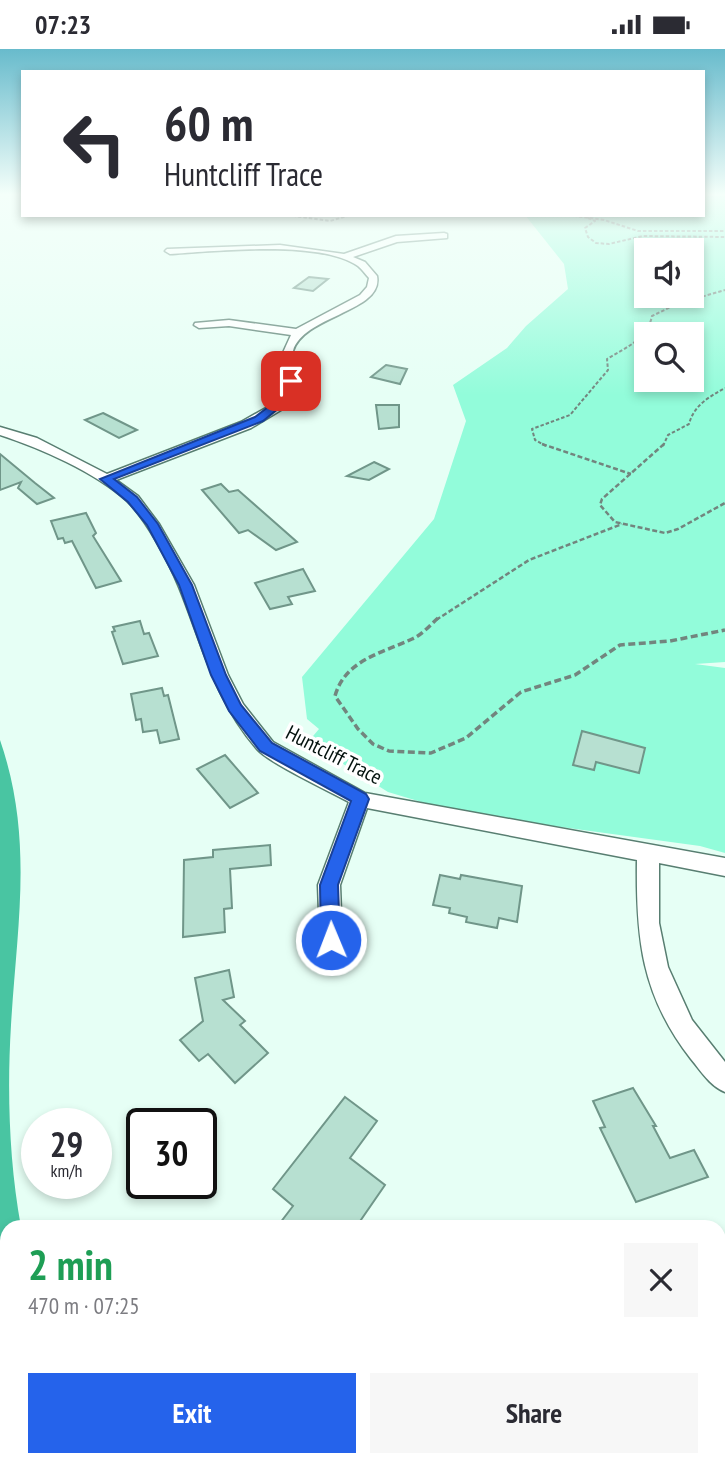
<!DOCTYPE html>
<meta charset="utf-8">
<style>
:root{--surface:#fff;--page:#f7f7f7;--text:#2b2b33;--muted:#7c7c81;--accent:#2563eb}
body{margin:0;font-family:"PT Sans Narrow",sans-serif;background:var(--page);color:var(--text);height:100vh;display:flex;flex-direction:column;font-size:26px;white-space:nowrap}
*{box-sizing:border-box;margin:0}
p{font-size:23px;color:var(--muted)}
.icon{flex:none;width:38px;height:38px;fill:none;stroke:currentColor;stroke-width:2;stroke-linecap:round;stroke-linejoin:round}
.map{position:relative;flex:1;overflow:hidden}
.side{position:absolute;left:0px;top:1171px;width:726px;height:247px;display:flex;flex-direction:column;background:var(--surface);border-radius:21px 21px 0 0;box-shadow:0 4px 10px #0003}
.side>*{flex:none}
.top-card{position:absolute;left:21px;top:21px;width:684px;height:147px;border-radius:0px;box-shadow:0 4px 10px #0003;background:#fff;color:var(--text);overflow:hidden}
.controls{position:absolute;left:634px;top:189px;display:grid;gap:14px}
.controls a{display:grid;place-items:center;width:70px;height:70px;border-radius:0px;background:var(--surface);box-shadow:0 4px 10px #0003;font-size:35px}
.speed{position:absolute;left:21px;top:1059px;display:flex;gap:14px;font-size:35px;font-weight:700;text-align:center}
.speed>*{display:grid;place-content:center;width:91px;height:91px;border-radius:50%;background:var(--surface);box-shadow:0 4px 10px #0003;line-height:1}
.speed small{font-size:18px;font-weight:400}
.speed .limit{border:4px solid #111;border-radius:10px;background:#fff;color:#111}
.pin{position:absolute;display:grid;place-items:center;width:60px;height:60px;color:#fff;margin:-30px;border-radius:14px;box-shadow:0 4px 10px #0006}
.me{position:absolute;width:77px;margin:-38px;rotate:359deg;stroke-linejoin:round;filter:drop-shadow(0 0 5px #0008)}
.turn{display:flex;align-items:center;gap:24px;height:147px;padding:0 28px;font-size:32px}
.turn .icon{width:91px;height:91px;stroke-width:2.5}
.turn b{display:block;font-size:49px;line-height:60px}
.round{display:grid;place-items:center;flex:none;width:74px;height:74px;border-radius:0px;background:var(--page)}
.overview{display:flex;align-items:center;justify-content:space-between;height:119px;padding:0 28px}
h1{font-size:42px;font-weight:600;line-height:52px;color:#1e9e55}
.action{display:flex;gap:14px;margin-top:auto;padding:14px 28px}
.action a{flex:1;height:80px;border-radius:0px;background:var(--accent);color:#fff;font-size:28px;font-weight:600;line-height:80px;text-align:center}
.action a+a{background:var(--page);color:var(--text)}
.status{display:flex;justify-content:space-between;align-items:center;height:49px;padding:0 35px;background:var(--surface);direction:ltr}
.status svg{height:19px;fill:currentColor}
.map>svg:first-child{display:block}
.green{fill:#92fcda;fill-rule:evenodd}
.water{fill:#49c5a2}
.building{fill:#b7e0d1;stroke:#709689;stroke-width:2}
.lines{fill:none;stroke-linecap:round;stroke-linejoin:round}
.street-casing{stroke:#587e71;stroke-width:3}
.path-far2{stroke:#72857e;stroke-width:2;stroke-dasharray:3.5 2;stroke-linecap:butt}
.path-far1{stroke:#72857e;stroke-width:2.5;stroke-dasharray:5 2.5;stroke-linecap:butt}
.path{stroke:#72857e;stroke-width:3.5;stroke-dasharray:7 3.5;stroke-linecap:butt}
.street{fill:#fff;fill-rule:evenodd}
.route{fill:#2563eb;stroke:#184099;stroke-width:2}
.labels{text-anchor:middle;stroke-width:7;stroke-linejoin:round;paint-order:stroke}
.street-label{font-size:21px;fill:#04120e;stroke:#fff}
</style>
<div class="status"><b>07:23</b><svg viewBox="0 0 49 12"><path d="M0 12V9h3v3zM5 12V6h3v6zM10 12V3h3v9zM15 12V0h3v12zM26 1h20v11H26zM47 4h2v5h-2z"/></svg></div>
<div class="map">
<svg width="725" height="1417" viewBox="0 0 725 1417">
<rect width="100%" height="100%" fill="#e6fff5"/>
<path class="green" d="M704,147h21v466l-30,2 30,4v185l-25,-7 -242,-33 -70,-21 -80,-50 11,-13 -12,-10 -5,-42 132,-158 32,-98 -13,-36 54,-37 19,-22 42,-37 -4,-25 -39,-49h179zM646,201h45v46h-45zM646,285h45v46h-45z"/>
<path class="water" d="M0,691c34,99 17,184 11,285 -4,66 -2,136 10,202h-14v232l70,1 2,6h-79z"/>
<g class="building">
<path d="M309,228l19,2 -15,12 -19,-3z"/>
<path d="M386,316l21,4 -7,15 -29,-7z"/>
<path d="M376,356h23v22l-20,2z"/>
<path d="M103,364l34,17 -18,8 -34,-18z"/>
<path d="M0,405l35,29 19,15 -17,6 -19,-16 3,-6 -21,8z"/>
<path d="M374,413l15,7 -20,11 -22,-4z"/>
<path d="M221,435l8,8 9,-2 59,52 -21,8 -28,-20 -9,3 -37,-43z"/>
<path d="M86,464l10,20 -3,3 28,45 -25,7 -24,-47 -7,2 -2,-5 -5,1 -7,-18z"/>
<path d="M303,520l12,22 -27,6 4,7 -22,5 -15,-26z"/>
<path d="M140,572l4,13 5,-1 9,23 -35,8 -11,-32 3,-1 -2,-4z"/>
<path d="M162,639l2,8 4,-1 11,44 -19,4 -3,-13 -14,2 -2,-13 -5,1 -5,-26z"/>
<path d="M582,682l63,17 -6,25 -43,-11 -2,8 -21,-5z"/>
<path d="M225,706l33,38 -28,15 -33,-39z"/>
<path d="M270,796l1,20 -41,4 2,39 -8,1 1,23 -42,5 1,-77 29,-3v-7z"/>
<path d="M440,826l20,4 1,-4 61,11 -5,36 -18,-4 -2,10 -31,-6 1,-5 -18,-4 1,-5 -17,-3z"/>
<path d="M229,921l5,27 -11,3 22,21 -5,4 28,28 -33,30 -27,-29 -9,7 -19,-21 23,-19 -8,-43z"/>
<path d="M633,1039l23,38h-3l17,32 24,-8 14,27 -72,25 -36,-74 5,-1 -12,-26z"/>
<path d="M345,1048l32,24 -27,37 35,27 -29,42h-79l16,-21 -20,-17z"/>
</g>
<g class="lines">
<defs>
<path id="street" d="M444,184l3,1v4l-50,4 -44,15 12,5 12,14c7,36 -73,39 -84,75 -4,12 3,26 3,38l-15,21 -30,18 -135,52 22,16 21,28 35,61 34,90 15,29 30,38 92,51 360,65v18l-66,-13v60l9,44 24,53 33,42v30c-15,-6 -24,-21 -34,-33 -50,-64 -55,-122 -54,-199l-270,-52 -27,77 2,55 -3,7 -8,3 -8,-3 -3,-7 -2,-55 31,-83c-20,-11 -80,-39 -92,-53 -43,-50 -54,-103 -78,-162 -10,-25 -33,-68 -52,-86 -32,-29 -87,-53 -127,-66v-8l37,11 70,36 134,-52 32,-18 11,-15 -3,-32 10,-22 -62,-9 -30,2 -5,-3 1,-2 34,-3 67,9 64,-34 7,-8 2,-9c-3,-3 -7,-9 -11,-12 -37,-26 -143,-15 -188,-12l-5,-3 2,-2 113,-4 64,9 52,-18z"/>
</defs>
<use href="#street" class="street-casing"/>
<g class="path-far2">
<path d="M287,166l43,6 21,-6"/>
<path d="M568,166l36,5 34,11h87"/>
<path d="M588,169l7,3 -10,7 3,9 8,6 13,1 34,-8 82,1"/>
<path d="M546,397l-11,-6 -3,-11 38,-14 38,-45 -1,-11c19,-12 40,-19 45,-43l25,-12 48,-14"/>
<path d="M663,397l5,-11 21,-11c5,-19 20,-27 36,-36"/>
</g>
<g class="path-far1">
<path d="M542,395l89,30"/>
<path d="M664,395l-62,55 -2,6 15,17 50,11 13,-4 47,-26"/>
<path d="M436,571l93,-60 93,-36"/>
</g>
<path class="path" d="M438,569c-8,7 -16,17 -26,21 -30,14 -67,21 -77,57l23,33 15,15 16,7 42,2 35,-15 55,-46 54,-17 45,-30 50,-4 55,-11"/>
<use href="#street" class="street"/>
</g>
<linearGradient id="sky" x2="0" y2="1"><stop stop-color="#68bbcc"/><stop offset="0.42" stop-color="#f4fffa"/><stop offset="1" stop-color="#f4fffa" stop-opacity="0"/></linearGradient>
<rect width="725" height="346" fill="url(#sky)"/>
<path class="route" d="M287,330l9,2 -7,19 -26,21 -149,58 23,18 21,27 34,61 34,90 15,30 31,38 94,51 3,5 -31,86 2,55 -2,6 -7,2 -7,-2 -3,-6 -1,-55 31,-84 -91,-50 -31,-40 -18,-36 -32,-90 -32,-60 -19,-23 -28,-23 155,-62 26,-20z"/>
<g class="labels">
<g class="street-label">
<text transform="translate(334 706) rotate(27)" y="7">Huntcliff Trace</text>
</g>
</g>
</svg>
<div class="controls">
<a><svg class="icon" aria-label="sound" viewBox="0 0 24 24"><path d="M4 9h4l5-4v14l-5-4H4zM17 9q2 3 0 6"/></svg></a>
<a><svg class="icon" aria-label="search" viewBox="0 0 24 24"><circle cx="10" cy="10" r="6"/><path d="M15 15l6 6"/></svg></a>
</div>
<div class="speed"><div>29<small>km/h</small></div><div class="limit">30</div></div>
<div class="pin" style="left:291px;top:332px;background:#d93025"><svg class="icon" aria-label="arrive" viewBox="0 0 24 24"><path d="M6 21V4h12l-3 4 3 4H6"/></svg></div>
<svg class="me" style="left:331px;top:891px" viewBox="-20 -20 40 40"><circle r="17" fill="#2563eb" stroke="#fff" stroke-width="3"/><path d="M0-11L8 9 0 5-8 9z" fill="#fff"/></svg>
<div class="top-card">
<div class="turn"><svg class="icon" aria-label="left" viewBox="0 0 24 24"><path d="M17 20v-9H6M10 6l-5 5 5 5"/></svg><div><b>60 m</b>Huntcliff Trace</div></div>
</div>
<section class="side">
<div class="overview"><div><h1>2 min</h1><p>470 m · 07:25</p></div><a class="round"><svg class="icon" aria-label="close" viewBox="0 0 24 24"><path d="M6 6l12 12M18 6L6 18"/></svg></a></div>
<div class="action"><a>Exit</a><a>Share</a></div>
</section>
</div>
